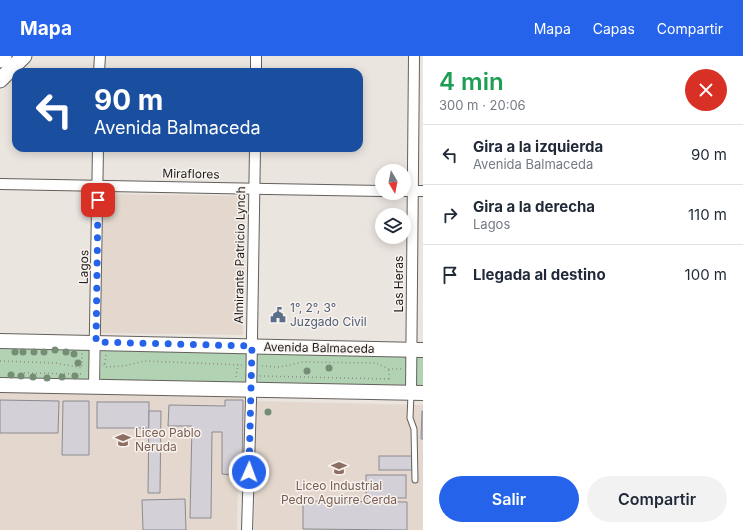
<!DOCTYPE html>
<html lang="es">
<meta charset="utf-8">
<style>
:root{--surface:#fff;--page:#f2f2f3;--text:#1f2937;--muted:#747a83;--line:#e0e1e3;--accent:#2563eb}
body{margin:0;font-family:Inter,sans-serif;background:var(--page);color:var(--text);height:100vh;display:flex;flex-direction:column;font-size:15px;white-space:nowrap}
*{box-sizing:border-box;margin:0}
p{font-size:13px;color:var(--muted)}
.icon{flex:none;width:22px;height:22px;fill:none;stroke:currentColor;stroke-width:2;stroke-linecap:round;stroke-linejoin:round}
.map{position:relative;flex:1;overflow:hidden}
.side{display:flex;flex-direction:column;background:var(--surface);width:320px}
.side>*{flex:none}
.banner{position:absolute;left:12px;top:12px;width:351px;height:84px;border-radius:12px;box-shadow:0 2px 10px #0003;background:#1a4fa0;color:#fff;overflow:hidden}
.needle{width:26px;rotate:170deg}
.tools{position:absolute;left:375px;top:108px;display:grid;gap:8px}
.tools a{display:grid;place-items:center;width:36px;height:36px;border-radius:50%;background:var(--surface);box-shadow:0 2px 10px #0003;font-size:20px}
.pin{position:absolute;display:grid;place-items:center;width:34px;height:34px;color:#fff;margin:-17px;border-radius:8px;box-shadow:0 2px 6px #0006}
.me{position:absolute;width:44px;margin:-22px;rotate:2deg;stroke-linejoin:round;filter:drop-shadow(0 0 3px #0008)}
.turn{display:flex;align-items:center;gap:14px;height:84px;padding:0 16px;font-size:18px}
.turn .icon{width:52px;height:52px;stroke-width:2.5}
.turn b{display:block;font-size:28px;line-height:34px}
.round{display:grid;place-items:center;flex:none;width:42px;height:42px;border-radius:21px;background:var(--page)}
.summary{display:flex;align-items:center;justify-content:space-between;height:68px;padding:0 16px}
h1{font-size:24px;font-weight:600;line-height:30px;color:#1e9e55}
.action{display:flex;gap:8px;margin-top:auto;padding:8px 16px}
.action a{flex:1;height:46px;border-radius:24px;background:var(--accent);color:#fff;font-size:16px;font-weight:600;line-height:46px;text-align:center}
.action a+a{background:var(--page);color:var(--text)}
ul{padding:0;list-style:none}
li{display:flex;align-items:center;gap:12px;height:60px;padding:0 16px;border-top:1px solid var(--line)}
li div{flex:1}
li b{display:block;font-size:15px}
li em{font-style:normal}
header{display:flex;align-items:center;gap:24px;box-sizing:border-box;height:56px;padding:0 20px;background:var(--accent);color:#fff}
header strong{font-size:19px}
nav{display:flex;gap:22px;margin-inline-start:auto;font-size:14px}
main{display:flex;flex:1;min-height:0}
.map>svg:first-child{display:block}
.built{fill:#e4d8ce}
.green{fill:#b1d2b3}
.building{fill:#d3d1d7;stroke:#8c8a90}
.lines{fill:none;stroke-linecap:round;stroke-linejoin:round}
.lane-casing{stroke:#64605c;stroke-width:7}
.street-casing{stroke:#64605c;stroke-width:12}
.secondary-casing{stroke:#64605c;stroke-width:16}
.primary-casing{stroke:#64605c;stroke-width:17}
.path{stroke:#928e8a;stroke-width:1.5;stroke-dasharray:1 3;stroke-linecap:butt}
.lane{stroke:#fff;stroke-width:5}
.street{stroke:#fff;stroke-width:10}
.secondary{stroke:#fff;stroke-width:14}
.primary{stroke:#fff;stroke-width:15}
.tree{fill:#758d75}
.route{stroke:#2563eb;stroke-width:7;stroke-dasharray:0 12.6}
.labels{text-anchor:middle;stroke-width:3;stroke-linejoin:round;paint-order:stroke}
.street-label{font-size:12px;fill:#1f1d1b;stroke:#f8f2ee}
.service-label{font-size:12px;fill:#4e5e75;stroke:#f8f2ee;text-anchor:start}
.education-label{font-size:12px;fill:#785e54;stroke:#f8f2ee;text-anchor:start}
</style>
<header>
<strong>Mapa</strong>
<nav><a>Mapa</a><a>Capas</a><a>Compartir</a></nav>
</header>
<main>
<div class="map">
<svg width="423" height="474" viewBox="0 0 423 474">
<rect width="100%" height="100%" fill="#ebe5e0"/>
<g class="built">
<path d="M103,138l142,2 -2,139 -143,-2z"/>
<path d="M0,335l248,3 -2,85h-8l-1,51h-237z"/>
<path d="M256,345l167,4v125h-169z"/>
</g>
<g class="green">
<path d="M0,289l91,1v36l-91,-1z"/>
<path d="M101,292l145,3v33l-146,-3z"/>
<path d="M257,295l149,2v34l-149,-3z"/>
<rect x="416" y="297" width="7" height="35"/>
</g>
<g class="building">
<path d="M0,344l59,1 -1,32h-58z"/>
<path d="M225,344h18l-1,76 -20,-2v-42h-10l-1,86h-21l2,-92h-24l1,-21 56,1z"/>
<path d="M63,345h26v54h-27z"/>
<rect x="97" y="346" width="52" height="26"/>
<path d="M149,355h12l-1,82h-12z"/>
<path d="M422,355h1v28h-2z"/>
<rect x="379" y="400" width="33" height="14"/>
<rect x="366" y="419" width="40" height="23"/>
<path d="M185,443l1,31h-43l-1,-30z"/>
<path d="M303,445l104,1v28l-104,-1z"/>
</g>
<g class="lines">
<defs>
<path id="lane" d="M411,338l-1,24 4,11 1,51"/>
<g id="street">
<path d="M99,16l1,-16"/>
<path d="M256,16v-16"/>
<path d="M0,128l382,7"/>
<path d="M404,135h19"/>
<path d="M94,330l4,-238"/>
<path d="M411,337l3,-337"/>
<path d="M247,474l4,-130 4,-252"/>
</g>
<g id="secondary">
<path d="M0,285l423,9"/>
<path d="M0,329l423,8"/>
</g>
<g id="primary">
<path d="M0,4l4,-4"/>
<path d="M0,24l24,-24"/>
</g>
</defs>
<use href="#lane" class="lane-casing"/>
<use href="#street" class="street-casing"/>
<use href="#secondary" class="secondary-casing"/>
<use href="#primary" class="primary-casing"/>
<g class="path">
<path d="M0,305l56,2 26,5v-15"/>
<path d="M104,308l1,3 19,-1 20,-5 98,4"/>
<path d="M105,308l1,-10"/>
<path d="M262,310l18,1 23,-5 73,1 13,6h13"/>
<path d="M24,317l57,1"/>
<path d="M260,320l129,3"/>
<path d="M236,321l2,-12"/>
<path d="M389,323v-10"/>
</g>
<use href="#lane" class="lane"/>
<use href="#street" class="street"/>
<use href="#secondary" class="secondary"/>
<use href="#primary" class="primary"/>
</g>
<g class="tree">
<circle cx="55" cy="294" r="3.5"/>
<circle cx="15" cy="296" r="3.5"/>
<circle cx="23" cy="296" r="3.5"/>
<circle cx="34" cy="296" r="3.5"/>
<circle cx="44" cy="296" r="3.5"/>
<circle cx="66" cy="296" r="3.5"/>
<circle cx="74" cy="298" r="3.5"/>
<circle cx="78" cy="307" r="3.5"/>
<circle cx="329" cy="312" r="3.5"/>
<circle cx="307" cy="315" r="3.5"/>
<circle cx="11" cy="319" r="3.5"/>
<circle cx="21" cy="320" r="3.5"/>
<circle cx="75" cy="320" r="3.5"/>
<circle cx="33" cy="321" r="3.5"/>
<circle cx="62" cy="321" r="3.5"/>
<circle cx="47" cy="322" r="3.5"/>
<circle cx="268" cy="356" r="3.5"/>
</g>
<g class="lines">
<path class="route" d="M98,144l-2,142 156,4 -3,126"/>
</g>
<defs>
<symbol id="civic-bare" viewBox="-9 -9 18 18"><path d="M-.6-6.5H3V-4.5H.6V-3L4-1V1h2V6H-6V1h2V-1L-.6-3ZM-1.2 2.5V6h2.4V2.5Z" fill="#5c6f8a" stroke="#f8f2ee" stroke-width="2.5" paint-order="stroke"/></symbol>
<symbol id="school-bare" viewBox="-9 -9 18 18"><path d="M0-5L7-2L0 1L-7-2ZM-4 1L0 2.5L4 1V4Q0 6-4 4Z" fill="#8d6e63" stroke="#f8f2ee" stroke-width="2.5" paint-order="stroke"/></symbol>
</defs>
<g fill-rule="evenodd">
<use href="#civic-bare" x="267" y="248" width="22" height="22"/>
<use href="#school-bare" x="112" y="373" width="22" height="22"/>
<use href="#school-bare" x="328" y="401" width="22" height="22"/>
</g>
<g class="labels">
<g class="street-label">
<text transform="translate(191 118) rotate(1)" y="4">Miraflores</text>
<text transform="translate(240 199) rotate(-89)" y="4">Almirante Patricio Lynch</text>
<text transform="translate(84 211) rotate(-89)" y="4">Lagos</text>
<text transform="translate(399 228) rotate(-90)" y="4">Las Heras</text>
<text transform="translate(319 292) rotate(1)" y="4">Avenida Balmaceda</text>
</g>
<g class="service-label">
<text x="290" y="256">1°, 2°, 3°<tspan x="290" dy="14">Juzgado Civil</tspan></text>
</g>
<g class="education-label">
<text x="135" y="381">Liceo Pablo<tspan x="135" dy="14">Neruda</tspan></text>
<text x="339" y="434" text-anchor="middle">Liceo Industrial<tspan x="339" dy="14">Pedro Aguirre Cerda</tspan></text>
</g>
</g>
</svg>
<div class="tools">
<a><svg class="needle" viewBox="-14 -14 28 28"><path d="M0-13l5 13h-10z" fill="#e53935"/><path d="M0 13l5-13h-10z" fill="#747a83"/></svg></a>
<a><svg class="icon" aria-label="layers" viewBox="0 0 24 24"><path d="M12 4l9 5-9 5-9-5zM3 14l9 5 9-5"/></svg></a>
</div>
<div class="pin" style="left:98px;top:144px;background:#d93025"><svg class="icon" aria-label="arrive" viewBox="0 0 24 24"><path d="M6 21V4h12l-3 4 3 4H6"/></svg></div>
<svg class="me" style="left:249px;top:416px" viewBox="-20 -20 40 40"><circle r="17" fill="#2563eb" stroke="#fff" stroke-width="3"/><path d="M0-11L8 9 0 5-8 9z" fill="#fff"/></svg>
<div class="banner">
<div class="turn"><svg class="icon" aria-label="left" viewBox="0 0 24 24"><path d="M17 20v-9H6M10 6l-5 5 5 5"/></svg><div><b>90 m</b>Avenida Balmaceda</div></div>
</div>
</div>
<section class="side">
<div class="summary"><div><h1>4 min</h1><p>300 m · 20:06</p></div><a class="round" style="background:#d93025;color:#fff"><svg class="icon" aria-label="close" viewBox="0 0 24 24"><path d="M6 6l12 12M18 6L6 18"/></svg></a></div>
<ul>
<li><svg class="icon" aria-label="left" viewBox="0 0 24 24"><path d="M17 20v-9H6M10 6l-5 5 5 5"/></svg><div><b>Gira a la izquierda</b><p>Avenida Balmaceda</p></div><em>90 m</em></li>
<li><svg class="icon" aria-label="right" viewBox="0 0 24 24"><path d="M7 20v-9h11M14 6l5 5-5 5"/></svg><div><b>Gira a la derecha</b><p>Lagos</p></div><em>110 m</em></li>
<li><svg class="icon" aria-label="arrive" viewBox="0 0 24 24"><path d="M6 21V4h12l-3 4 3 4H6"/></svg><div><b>Llegada al destino</b></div><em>100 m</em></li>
</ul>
<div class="action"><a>Salir</a><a>Compartir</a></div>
</section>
</main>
